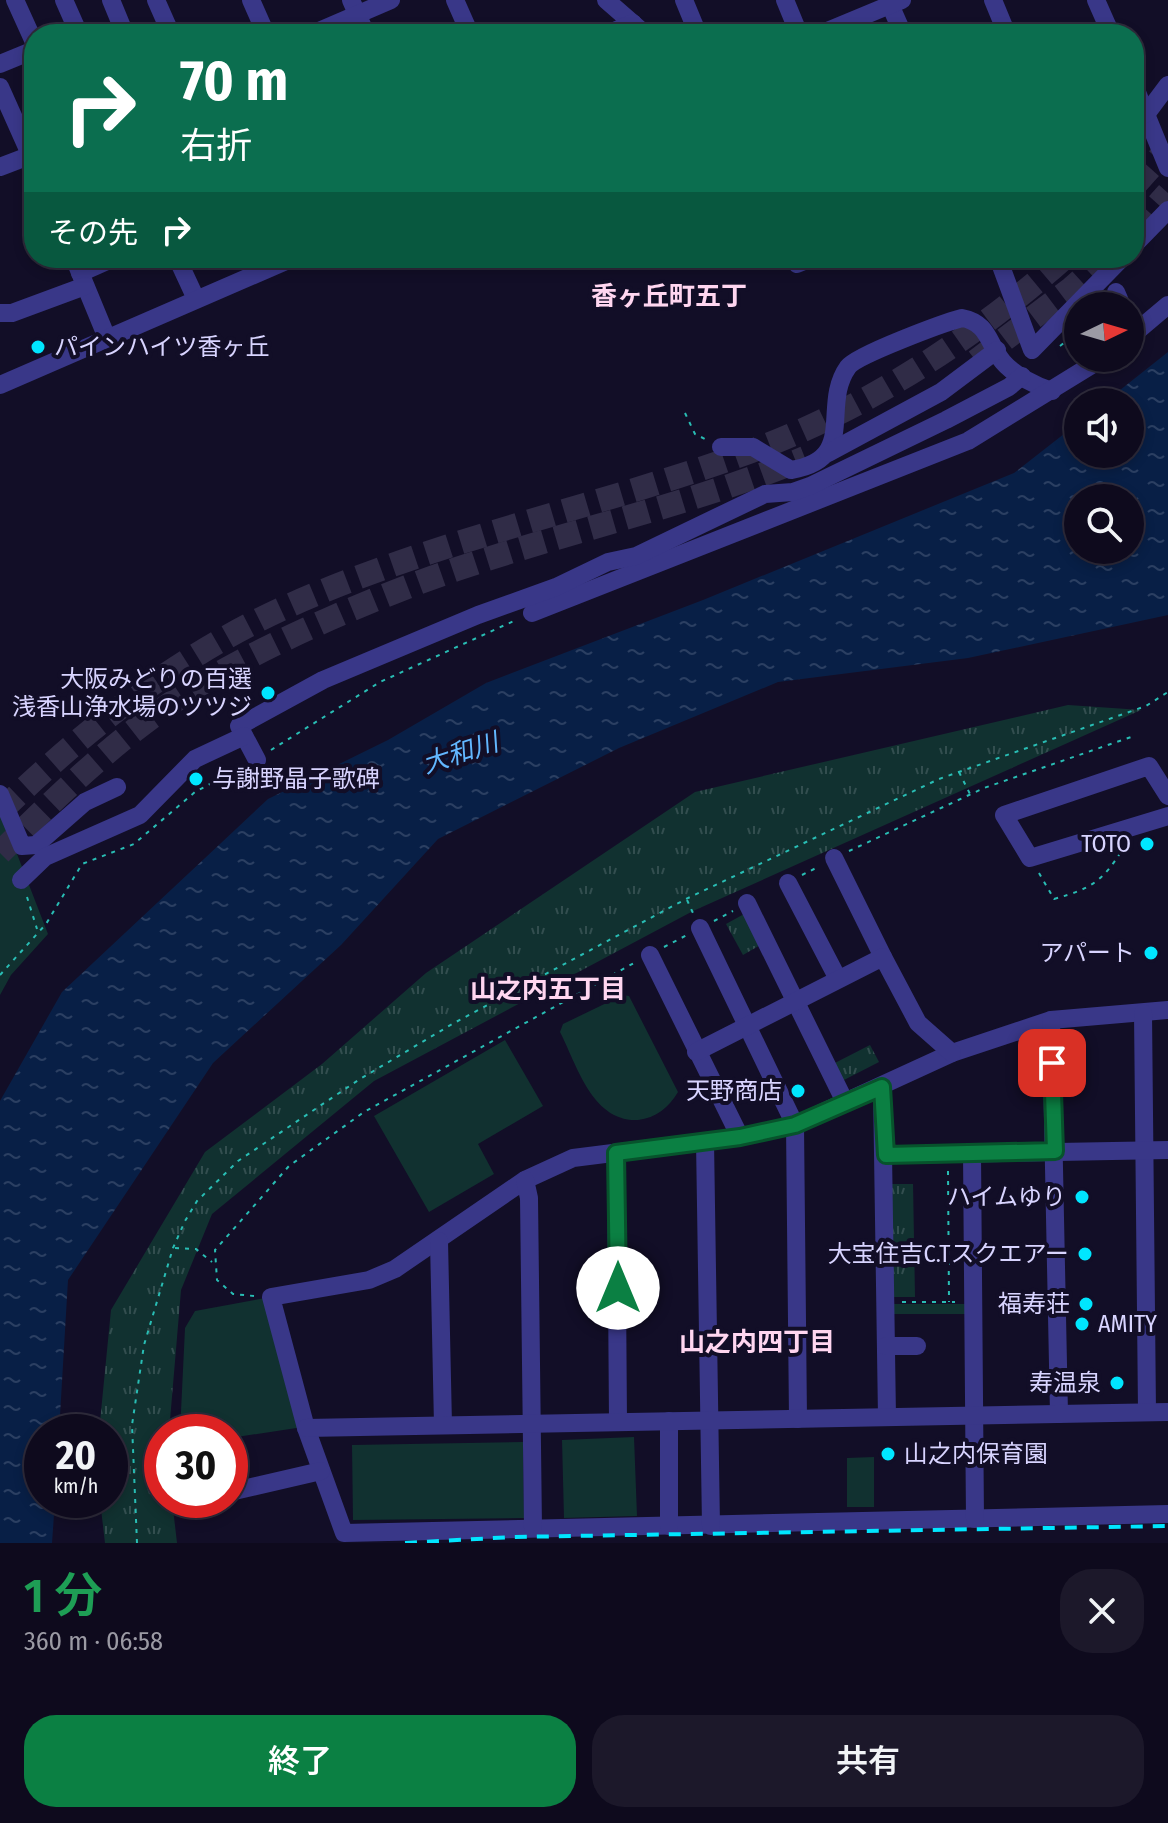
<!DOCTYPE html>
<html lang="ja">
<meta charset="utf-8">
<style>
:root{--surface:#0e0a1d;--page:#1c182a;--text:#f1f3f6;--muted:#9b9aa4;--line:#2e2b3b;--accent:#0b8043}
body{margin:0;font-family:"Fira Sans Condensed","Noto Sans JP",sans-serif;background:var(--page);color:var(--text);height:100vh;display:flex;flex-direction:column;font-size:30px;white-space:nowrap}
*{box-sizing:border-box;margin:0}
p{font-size:26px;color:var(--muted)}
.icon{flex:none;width:44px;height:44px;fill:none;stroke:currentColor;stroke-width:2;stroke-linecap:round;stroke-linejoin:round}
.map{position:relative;height:1543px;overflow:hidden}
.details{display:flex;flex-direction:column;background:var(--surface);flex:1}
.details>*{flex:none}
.banner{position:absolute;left:24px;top:24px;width:1120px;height:244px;border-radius:32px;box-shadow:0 4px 12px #0003,0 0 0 2px var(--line);background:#0b6e4f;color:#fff;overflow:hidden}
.needle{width:52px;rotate:85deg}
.tools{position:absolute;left:1064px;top:292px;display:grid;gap:16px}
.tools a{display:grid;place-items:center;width:80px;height:80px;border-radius:50%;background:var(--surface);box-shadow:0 4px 12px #0003,0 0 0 2px var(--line);font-size:40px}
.speed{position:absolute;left:24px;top:1414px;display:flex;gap:16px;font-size:40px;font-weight:700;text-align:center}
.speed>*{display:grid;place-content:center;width:104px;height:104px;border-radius:50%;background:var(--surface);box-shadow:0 4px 12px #0003,0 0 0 2px var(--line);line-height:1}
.speed small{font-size:20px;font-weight:400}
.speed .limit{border:12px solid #d22;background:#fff;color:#111}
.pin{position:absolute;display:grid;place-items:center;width:68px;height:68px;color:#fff;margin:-34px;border-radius:16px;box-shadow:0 4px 12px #0006}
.me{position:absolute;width:88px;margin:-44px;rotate:0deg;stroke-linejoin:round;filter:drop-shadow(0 0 6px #0008)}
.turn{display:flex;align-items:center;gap:28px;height:168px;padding:0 24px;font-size:36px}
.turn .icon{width:104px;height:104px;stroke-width:2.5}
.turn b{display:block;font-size:56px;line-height:68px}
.then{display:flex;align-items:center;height:76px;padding:0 24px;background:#0003;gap:16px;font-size:30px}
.round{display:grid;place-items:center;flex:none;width:84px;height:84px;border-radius:32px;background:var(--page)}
.headline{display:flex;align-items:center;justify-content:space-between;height:136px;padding:0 24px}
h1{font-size:48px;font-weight:600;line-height:60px;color:#1e9e55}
.primary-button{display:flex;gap:16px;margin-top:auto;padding:16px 24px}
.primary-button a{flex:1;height:92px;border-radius:32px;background:var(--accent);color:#fff;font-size:32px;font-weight:600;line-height:92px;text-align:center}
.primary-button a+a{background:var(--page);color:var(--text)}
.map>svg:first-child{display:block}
.grass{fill:url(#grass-tufts)}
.green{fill:#113130}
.water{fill:url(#water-ripples);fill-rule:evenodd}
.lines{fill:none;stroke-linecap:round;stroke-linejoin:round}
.highway-tunnel{stroke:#302c47;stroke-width:24;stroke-dasharray:24 12;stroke-linecap:butt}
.path{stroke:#29bdb4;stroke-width:2;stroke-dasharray:4 6;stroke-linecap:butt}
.minor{stroke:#393788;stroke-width:18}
.rail{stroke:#00e6ff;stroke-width:4;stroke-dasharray:12 10;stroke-linecap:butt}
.route-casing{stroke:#07532c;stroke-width:20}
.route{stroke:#0b8043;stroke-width:14}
.poi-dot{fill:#00e6ff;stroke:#120e27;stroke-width:3}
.labels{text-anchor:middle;stroke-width:8;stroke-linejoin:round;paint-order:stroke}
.poi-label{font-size:24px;fill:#d8d4ff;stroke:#120e27;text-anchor:end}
.neighbourhood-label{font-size:26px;font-weight:bold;fill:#ffd6f0;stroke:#120e27}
.water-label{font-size:26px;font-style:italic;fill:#62b7ff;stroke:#120e27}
</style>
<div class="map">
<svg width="1168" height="1543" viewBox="0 0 1168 1543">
<defs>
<pattern id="grass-tufts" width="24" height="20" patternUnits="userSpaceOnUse" patternTransform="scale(2)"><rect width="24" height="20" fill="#113130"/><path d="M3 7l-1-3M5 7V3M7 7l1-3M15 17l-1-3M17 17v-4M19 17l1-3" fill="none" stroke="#334e4f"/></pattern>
<pattern id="water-ripples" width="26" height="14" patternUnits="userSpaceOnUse" patternTransform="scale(2)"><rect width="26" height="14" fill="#081f46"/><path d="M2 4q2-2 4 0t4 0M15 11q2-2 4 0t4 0" fill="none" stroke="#2b3f62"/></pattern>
</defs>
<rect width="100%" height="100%" fill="#120e27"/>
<g class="grass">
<path d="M1068,705l73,5 -448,201 -319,170 -162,133 -31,76 -12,142h-7v68h10l5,43h-72l-5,-43h10v-68h-11l12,-122 94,-158 117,-88 104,-91 269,-181z"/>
<path d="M746,913l16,31 -19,11 -17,-31z"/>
<path d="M870,1045l9,17 -39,20 -9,-17z"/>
<path d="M889,1184h24l2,113h-25z"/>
</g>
<g class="green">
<path d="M0,810l48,124 -37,41 -11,20z"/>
<path d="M623,995l6,1 49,96c-9,15 -22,26 -40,28 -46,2 -61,-55 -78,-88l3,-8z"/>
<path d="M505,1040l38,66 -65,38 16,30 -65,38 -55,-96z"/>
<path d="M265,1298l38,129 -73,11v-6h-50l5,-104 10,-17z"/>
<rect x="890" y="1304" width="75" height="10"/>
<path d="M634,1437l3,79 -73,2 -2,-78z"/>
<path d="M523,1442l1,76 -171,2 -1,-75z"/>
<path d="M874,1457v50h-27v-49z"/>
</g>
<path class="water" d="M1168,352v263l-200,43 -190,24 -159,66 -181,91 -97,106 -128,118 -145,217 -9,152h-17v68h13l-3,43h-52v-442l62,-109 206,-193 120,-59 98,-57 217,-83 311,-127 64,-50v31h52v-52h-25zM1078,498h52v52h-52z"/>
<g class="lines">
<g class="highway-tunnel">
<path d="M1134,186l34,-38"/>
<path d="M1134,231l34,-38"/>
<path d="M976,361l96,-73 33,-30"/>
<path d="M0,812c84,-82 178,-156 286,-205 149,-67 310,-99 463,-155 115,-42 223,-112 315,-194"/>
<path d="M0,853c67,-67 140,-137 225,-183 58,-32 120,-59 182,-83 130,-50 268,-76 398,-129"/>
</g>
<g class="path">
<path d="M1060,346l18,-14"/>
<path d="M685,413l10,21 10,5"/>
<path d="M271,750l109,-68 136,-62"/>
<path d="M959,772l11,22"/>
<path d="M849,851l135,-63 147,-51"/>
<path d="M1039,873l15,26c39,-11 49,-18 70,-52"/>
<path d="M802,875l16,-8"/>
<path d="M27,897l10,32"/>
<path d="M687,900l6,13"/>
<path d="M714,921l19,-10"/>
<path d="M664,947l23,-12"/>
<path d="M0,975l46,-51 36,-60 52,-20 61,-52 47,-25"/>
<path d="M948,1171l1,131"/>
<path d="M175,1248l21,1 16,13"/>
<path d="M254,1296l-21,-2 -16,-14 -2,-30 74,-84 75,-54 270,-149"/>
<path d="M902,1302h53"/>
<path d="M137,1543l-5,-118 12,-80 29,-97 12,-27 12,-20 41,-40 122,-82 94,-56 232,-124 253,-120 207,-73 22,-14"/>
</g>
<g class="minor">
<path d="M15,0l19,42"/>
<path d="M64,0l15,34"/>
<path d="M111,0l14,34"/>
<path d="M156,0l15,34"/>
<path d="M251,0l15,34"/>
<path d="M351,0l15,34"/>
<path d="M455,0l15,34"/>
<path d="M606,0l39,34"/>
<path d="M684,0l14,34"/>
<path d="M785,0l14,34"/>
<path d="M888,0l15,34"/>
<path d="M993,0l14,34"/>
<path d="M1096,0l15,34"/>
<path d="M312,34l79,-34"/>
<path d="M607,34l26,-11"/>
<path d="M820,34l82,-34"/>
<path d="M0,64l34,-14"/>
<path d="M1134,85l34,83"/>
<path d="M0,87l34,76"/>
<path d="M1134,119l13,-6 21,-28"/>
<path d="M0,167l34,-13"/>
<path d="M1134,245l34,-35"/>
<path d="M74,258l33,80"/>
<path d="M177,258l19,41"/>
<path d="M794,258l3,6 15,-6"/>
<path d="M998,258l34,92 90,-92"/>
<path d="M80,273l27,-12"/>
<path d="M1116,292l6,14"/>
<path d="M0,313h12l73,-27"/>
<path d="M1130,337l38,-32"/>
<path d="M0,385l293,-127"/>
<path d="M721,447h32l38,23c68,-11 29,-64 57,-103 9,-12 95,-44 114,-49 27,5 26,26 41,44 11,13 33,24 49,29"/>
<path d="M828,453l113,-61 56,-42"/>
<path d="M532,613l436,-172 135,-83"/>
<path d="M257,760l-18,-34 84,-46 155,-65 78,-28 52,-25 28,-6 129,-62 28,-2 17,-6 136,-66 63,-33 13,-11"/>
<path d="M0,794l22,52 14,-1 49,-43 32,-15"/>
<path d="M1168,796l-19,-30 -145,49 26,43 138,-42"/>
<path d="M834,858l49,99"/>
<path d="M21,880l24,-23 95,-42 55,-56 49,-23"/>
<path d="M788,883l50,96"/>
<path d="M747,903l98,199"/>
<path d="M700,928l95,197 3,294"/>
<path d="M650,955l90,182"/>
<path d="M1168,1010l-117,10 -99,33 -157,72 -55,12 -167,21 -48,22 -130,89 -26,11 -98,17 35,131 38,105 824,-19"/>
<path d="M1143,1013l4,399"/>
<path d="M1051,1020l8,394"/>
<path d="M696,1052l187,-95 35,66 34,30"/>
<path d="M882,1087l5,330"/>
<path d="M705,1141l6,385"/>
<path d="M616,1153l2,269"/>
<path d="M972,1153l3,366"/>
<path d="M886,1155l282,-5"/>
<path d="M525,1180l4,18 4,330"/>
<path d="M439,1241l4,184"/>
<path d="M886,1346h31"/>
<path d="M669,1421v105"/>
<path d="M306,1428l862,-16"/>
<path d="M230,1492l91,-21"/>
<path d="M194,1501l3,-1"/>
</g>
<path class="rail" d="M405,1543l107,-6 656,-11"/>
</g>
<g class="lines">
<defs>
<path id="route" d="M618,1288l-2,-135 124,-16 55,-12 87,-38 4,68 169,-4 -3,-88"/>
</defs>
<use href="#route" class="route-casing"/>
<use href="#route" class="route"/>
</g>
<g class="poi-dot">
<circle cx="38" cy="347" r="8"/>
<circle cx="268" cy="693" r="8"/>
<circle cx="196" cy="779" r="8"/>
<circle cx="1147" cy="844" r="8"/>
<circle cx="1151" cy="953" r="8"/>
<circle cx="798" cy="1091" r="8"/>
<circle cx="1082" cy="1197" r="8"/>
<circle cx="1085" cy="1254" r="8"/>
<circle cx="1086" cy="1304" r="8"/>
<circle cx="1082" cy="1324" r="8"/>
<circle cx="1117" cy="1383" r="8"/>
<circle cx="888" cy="1454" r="8"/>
</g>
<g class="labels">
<g class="poi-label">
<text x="54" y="355" text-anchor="start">パインハイツ香ヶ丘</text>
<text x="252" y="687">大阪みどりの百選<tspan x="252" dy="28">浅香山浄水場のツツジ</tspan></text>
<text x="212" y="787" text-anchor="start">与謝野晶子歌碑</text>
<text x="1131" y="852">TOTO</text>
<text x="1135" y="961">アパート</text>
<text x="782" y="1099">天野商店</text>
<text x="1066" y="1205">ハイムゆり</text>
<text x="1069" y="1262">大宝住吉C.Tスクエアー</text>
<text x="1070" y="1312">福寿荘</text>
<text x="1098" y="1332" text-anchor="start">AMITY</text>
<text x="1101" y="1391">寿温泉</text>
<text x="904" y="1462" text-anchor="start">山之内保育園</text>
</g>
<g class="neighbourhood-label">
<text x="669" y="305">香ヶ丘町五丁</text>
<text x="548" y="998">山之内五丁目</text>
<text x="757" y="1351">山之内四丁目</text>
</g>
<g class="water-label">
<text transform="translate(460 753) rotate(-18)" y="9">大和川</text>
</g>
</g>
</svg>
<div class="tools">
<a><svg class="needle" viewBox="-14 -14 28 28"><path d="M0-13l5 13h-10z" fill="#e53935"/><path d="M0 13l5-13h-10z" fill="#9b9aa4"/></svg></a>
<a><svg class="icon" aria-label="sound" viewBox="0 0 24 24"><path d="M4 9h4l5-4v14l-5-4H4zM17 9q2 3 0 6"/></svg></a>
<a><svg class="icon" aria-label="search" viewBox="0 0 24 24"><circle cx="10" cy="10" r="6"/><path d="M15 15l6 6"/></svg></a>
</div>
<div class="speed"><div>20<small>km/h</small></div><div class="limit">30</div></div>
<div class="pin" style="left:1052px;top:1063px;background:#d93025"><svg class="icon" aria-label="arrive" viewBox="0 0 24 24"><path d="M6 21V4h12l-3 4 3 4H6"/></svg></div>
<svg class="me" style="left:618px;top:1288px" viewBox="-20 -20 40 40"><circle r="19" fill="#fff"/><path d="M0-13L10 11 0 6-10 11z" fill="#0b8043"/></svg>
<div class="banner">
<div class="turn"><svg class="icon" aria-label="right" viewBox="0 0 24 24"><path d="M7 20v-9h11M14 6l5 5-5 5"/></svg><div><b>70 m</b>右折</div></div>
<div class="then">その先<svg class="icon" aria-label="right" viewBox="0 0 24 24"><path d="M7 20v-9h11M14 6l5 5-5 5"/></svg></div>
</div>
</div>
<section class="details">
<div class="headline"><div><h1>1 分</h1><p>360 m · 06:58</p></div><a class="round"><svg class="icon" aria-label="close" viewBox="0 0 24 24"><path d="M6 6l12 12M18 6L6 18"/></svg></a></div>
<div class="primary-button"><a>終了</a><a>共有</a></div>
</section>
